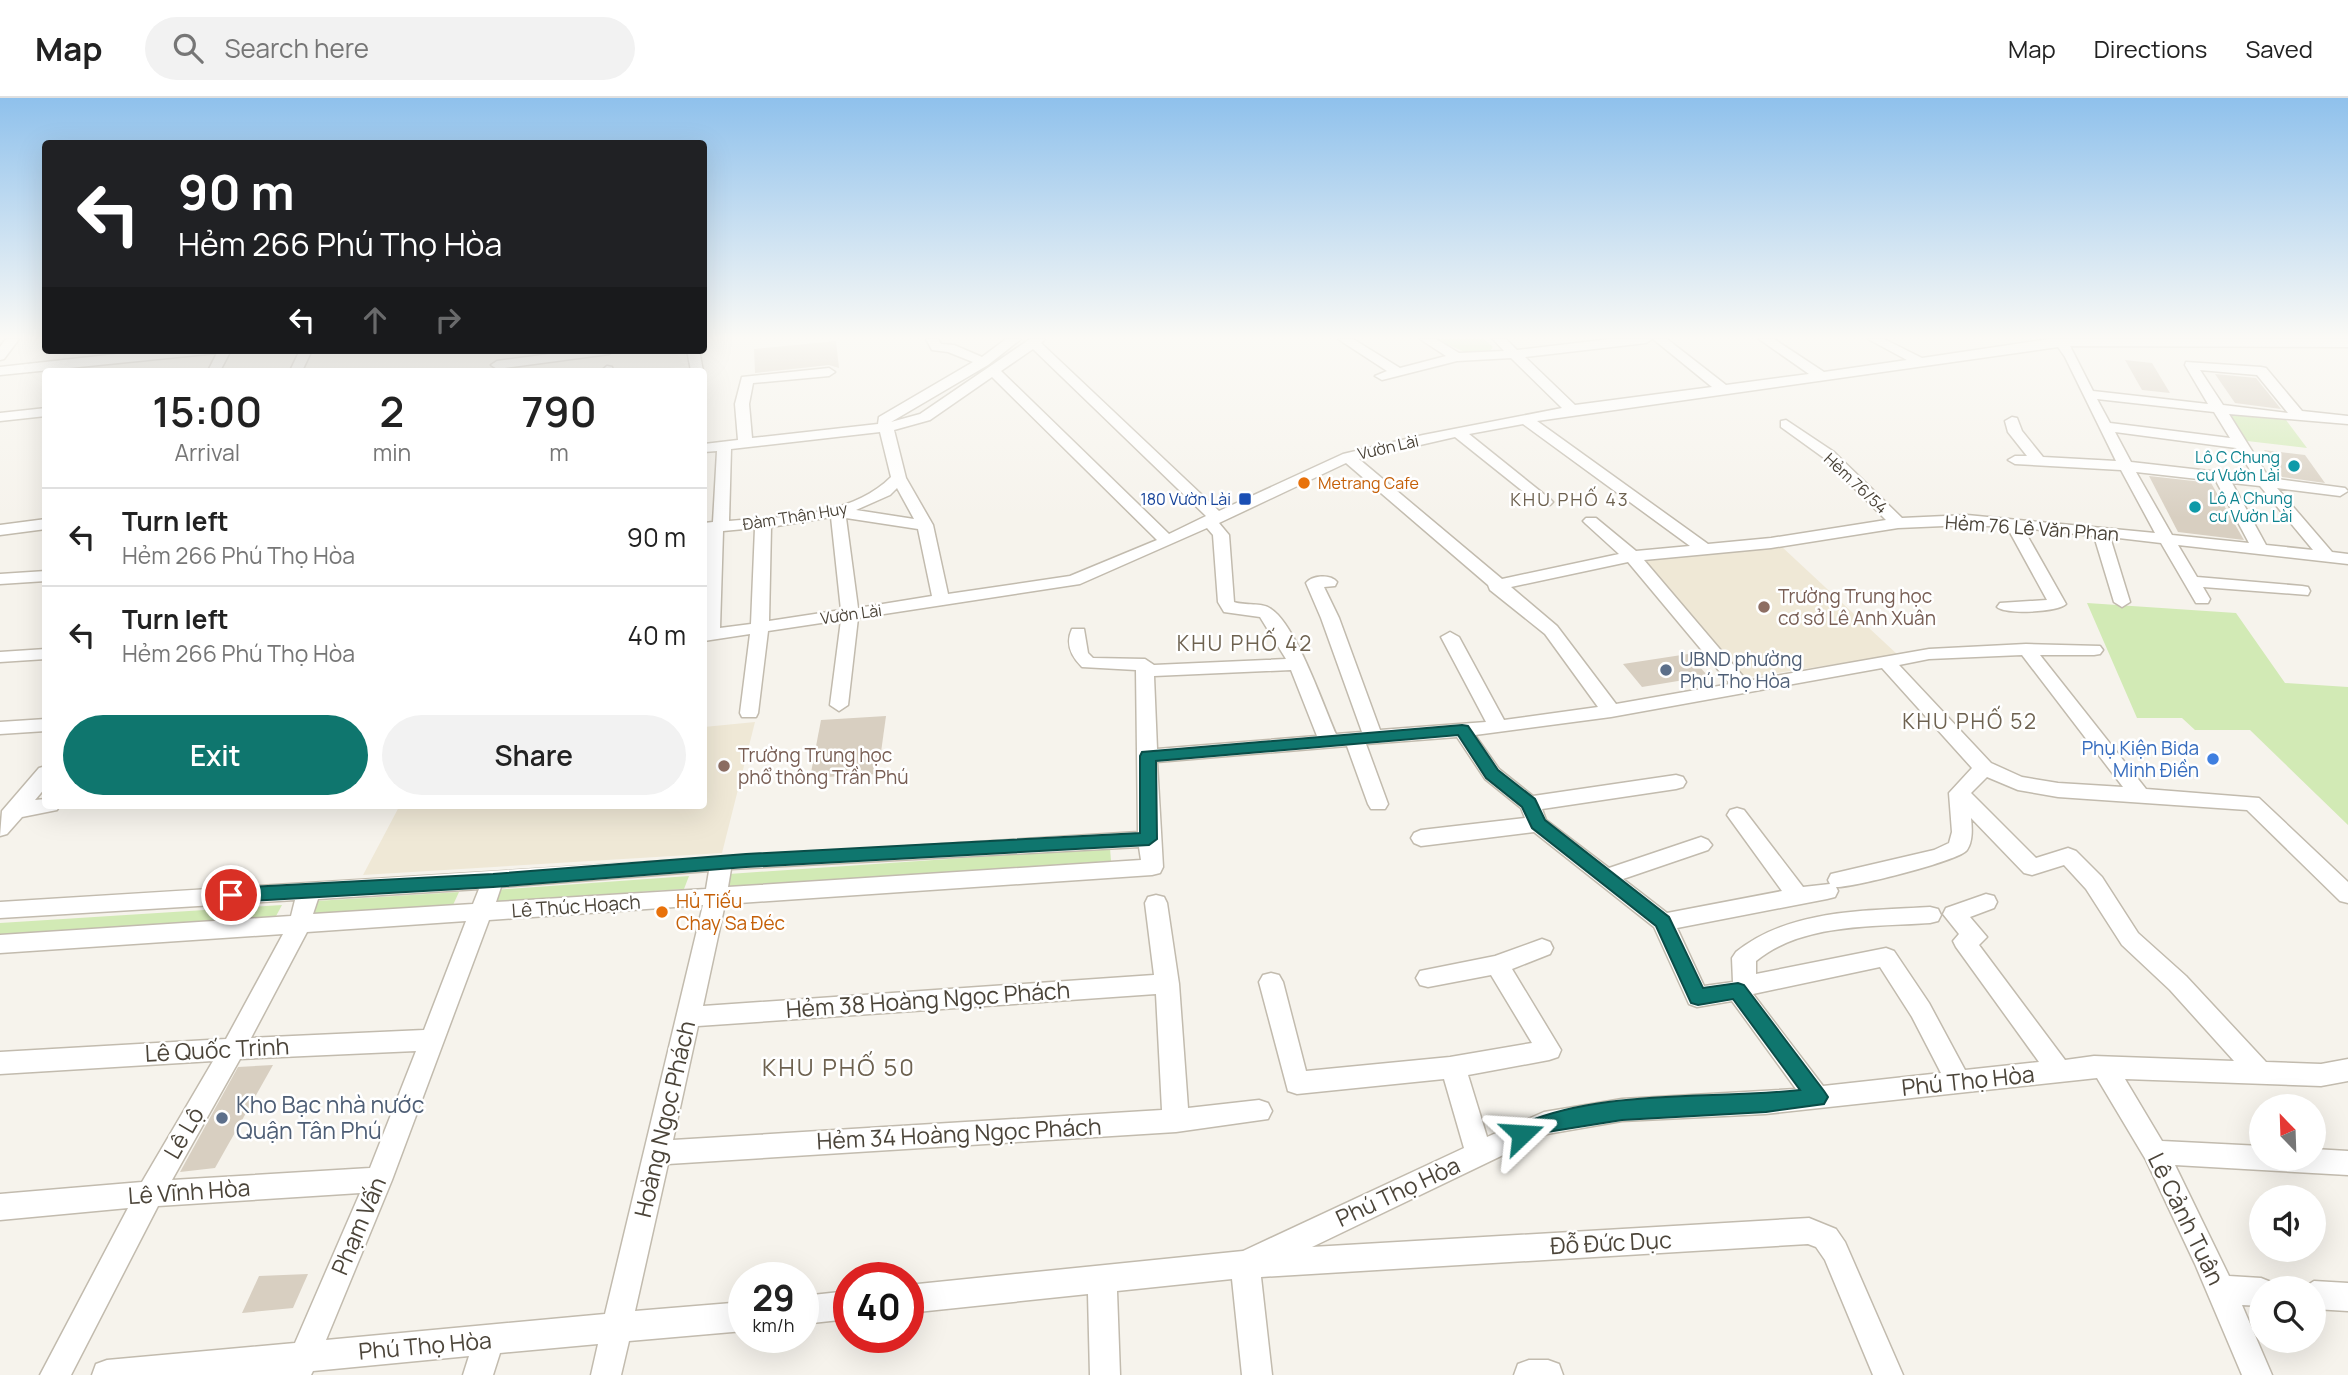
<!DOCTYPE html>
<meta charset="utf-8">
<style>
:root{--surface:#fff;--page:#f2f2f2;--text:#222;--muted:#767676;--line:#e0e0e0;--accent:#0f766e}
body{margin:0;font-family:Manrope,sans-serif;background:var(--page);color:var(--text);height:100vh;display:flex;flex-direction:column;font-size:26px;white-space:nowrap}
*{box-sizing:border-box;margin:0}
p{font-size:23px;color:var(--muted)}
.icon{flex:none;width:38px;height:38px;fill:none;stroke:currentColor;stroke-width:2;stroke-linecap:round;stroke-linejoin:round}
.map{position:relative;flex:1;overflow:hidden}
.panel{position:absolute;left:42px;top:270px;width:665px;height:441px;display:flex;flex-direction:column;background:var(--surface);border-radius:7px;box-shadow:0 7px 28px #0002}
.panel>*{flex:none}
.banner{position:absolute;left:42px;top:42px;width:665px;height:214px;border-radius:7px;box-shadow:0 7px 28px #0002;background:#202124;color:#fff;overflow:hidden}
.needle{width:46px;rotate:337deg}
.tools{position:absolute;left:2249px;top:996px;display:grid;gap:14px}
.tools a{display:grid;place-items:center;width:77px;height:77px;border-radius:50%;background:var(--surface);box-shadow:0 7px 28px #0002;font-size:35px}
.speed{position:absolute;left:728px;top:1164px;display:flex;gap:14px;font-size:35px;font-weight:700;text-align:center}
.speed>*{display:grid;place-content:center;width:91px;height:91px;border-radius:50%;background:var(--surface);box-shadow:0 7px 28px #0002;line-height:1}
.speed small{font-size:18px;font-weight:400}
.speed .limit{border:10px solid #d22;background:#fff;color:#111}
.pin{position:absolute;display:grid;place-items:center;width:60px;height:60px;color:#fff;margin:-30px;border:4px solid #fff;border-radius:50%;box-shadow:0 2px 7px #0007}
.me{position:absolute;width:77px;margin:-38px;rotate:70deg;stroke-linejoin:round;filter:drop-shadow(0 0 5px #0008)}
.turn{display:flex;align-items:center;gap:24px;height:147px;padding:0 21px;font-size:32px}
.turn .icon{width:91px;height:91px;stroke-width:2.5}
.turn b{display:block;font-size:49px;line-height:60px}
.lanes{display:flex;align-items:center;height:66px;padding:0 21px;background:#0003;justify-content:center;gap:35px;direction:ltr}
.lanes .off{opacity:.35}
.eta{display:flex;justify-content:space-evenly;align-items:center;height:119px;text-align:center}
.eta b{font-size:42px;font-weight:600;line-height:49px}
.button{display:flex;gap:14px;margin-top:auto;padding:14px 21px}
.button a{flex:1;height:80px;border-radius:42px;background:var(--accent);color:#fff;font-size:28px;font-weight:600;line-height:80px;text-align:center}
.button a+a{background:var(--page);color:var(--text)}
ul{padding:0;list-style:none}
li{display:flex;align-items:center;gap:21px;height:98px;padding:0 21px;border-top:2px solid var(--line)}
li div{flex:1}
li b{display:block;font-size:26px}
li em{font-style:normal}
header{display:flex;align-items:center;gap:42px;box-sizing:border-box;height:98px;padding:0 35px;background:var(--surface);border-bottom:2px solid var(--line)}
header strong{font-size:33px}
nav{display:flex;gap:38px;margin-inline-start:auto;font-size:24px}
.search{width:490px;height:63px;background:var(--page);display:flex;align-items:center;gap:18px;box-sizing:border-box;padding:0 24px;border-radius:38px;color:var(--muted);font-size:26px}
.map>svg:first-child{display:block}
.education{fill:#efe8d6}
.green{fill:#d2eab5}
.building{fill:#d8cfc1}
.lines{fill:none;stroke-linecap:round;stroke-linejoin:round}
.minor-casing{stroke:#c2bbae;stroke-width:3}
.minor{fill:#fff;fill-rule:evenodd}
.route{fill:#0f766e;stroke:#0a4d48;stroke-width:2}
.culture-dot{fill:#0f9aa8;stroke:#fff;stroke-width:2.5}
.food-dot{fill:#e8710a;stroke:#fff;stroke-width:2.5}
.transit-dot{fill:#1a4fb4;stroke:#fff;stroke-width:2.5}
.education-dot{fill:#8d6e63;stroke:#fff;stroke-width:2.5}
.service-dot{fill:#5c6f8a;stroke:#fff;stroke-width:2.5}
.shop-dot{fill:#3f7fe0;stroke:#fff;stroke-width:2.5}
.labels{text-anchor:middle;stroke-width:5;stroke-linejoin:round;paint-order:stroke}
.far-street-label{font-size:16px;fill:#4b4439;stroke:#fff}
.far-culture-label{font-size:16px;fill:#0d838f;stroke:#fff;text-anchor:end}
.far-food-label{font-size:16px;fill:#c56008;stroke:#fff;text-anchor:start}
.far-transit-label{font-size:16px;fill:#164399;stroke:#fff;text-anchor:end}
.far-neighbourhood-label{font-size:18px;letter-spacing:2px;fill:#6e6250;stroke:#fff}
.street-label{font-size:19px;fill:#4b4439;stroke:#fff}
.education-label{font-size:19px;fill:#785e54;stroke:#fff;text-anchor:start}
.service-label{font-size:19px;fill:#4e5e75;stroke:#fff;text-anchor:start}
.shop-label{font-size:19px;fill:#366cbe;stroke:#fff;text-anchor:end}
.food-label{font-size:19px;fill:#c56008;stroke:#fff;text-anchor:start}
.neighbourhood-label{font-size:21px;letter-spacing:2px;fill:#6e6250;stroke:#fff}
.near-street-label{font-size:23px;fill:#4b4439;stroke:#fff}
.near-service-label{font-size:23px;fill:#4e5e75;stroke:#fff;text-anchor:start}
.near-neighbourhood-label{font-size:24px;letter-spacing:2px;fill:#6e6250;stroke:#fff}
</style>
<header>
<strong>Map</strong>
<div class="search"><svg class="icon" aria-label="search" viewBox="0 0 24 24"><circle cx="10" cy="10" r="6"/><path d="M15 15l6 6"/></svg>Search here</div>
<nav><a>Map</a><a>Directions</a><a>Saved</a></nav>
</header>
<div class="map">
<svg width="2348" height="1277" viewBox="0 0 2348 1277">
<rect width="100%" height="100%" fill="#f6f3ec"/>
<g class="education">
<path d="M1781,448l117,109 -156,23 -102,-120z"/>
<path d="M755,624l-33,131 -359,22 37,-70h304v-78z"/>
</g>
<g class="green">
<path d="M1435,241h49l9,8 -3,4 -23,2z"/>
<path d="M2228,315l58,7 21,28 -60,-7z"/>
<path d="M2087,505l149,10 49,70 63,4v138l-98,-95h-55l-13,-12h-45z"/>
<path d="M1110,750l1,13 -384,26 2,-13z"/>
<path d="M689,778l-5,13 -195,13 5,-12z"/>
<path d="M459,794l-6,13 -144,9 7,-13z"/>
<path d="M282,807l-7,13 -275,18v-13z"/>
</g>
<g class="building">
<path d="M836,243l3,27 -10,-3 -74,8 -1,-24z"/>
<path d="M2125,262l27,3 18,30 -28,-3z"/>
<path d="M2215,276l41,4 25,31 -46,-6z"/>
<path d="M2264,352l41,5 20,28 -43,-6z"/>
<path d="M2149,378l62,7 33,57 -66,-8z"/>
<path d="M1688,556l20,22 -66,11 -19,-23z"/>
<path d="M886,618l-8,58 -68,4 11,-58z"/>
<path d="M273,967l-58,103 -35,4 58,-105z"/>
<path d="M308,1176l-15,34 -51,5 17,-37z"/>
</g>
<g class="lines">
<defs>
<g id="minor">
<path d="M6,241h13l-15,20 -4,1v-13z"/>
<path d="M926,241h12l3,5 13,1 28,12 24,-18h15l-33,26 -97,57 29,-8 110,-75h15l-4,4 178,168 124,-57 80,-19 139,-27 -51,-50 -54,3 -75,19 -7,-4 12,-5 -49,-32h15l47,29 46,-12 -26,-17h16l23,14 45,-2 -11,-12h13l11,11 93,-11h42l-6,4 -121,14 50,48 137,-18 -59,-48h14l59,46 83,-11 -50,-35h15l50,33 83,-12 -39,-21h16l38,19 127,-19h299v8l-278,-1 23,45 115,13 -23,-39 1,-3 75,5 5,1 36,43 46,5v8l-119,-10 40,64 76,10 3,3 -8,5 -63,-8 55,64 16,2v10l-170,-19 19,32 105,9 6,1 2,4 -2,4 -105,-8 7,12 -2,4h-12l-35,-60 -51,-6 20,65 -8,5 -8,-5 -20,-66 -71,-8 43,76c-8,8 -60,11 -69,3l3,-4 47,-3 -40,-73 -40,-2 -69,3 -127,20 -127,12 103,121 182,-32 97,-5 74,2 3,4 -3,4 -6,1h-54l106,134 113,9 89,84v21l-8,-2 -93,-91 -189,-13 -40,-7 -31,-13 -16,16 65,65 32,-10 8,3 26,26 36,56 48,43 80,86 55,2 27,-5v22l-27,5 -196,-7 37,62 99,5v12h53v-9l34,2v24l-173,-10 54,111 32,2 10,4 3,6h-13v18l-19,-1 30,70h-30l-47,-111 -49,-104 -49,-82 -332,36 -143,7 -75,13 -235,113 497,-29 27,11 9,13 58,133h-30l-48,-115 -9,-13 -8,-3 -547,33 11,98h-30l-10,-96 -115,12 3,84h-30l-2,-81 -180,19v-28l335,-34 221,-103 -20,-69 -147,15 -9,-3 -29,-109 4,-7 8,-2 8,2 4,7 23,89 144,-14 82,-14 -41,-68 -63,12 -8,-2 -4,-7 4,-7 75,-15 47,-17 8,3 3,6 -3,6 -38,15 49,81 -3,7 -9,3 -81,15 19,62 57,-25 78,-13 174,-10 -64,-88 -35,6 -8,-3 -35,-77 -120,-95 -113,14 -7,-3 -3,-5 3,-5 7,-3 104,-12 -4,-10 -36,-29 -28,-42 -91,7 22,60 -3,5h-14l-3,-5 -21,-58 -190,16 6,105 -3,6 -8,2 -427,29 -22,102 451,-31 -9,-72 3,-6 8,-2 8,2 3,6 12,81 9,124 71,-8 9,3 4,8 -4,8 -92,13 -508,32 -33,147 109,-9v29l-115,10 -8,34h-30l7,-31 -98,9 -7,22h-30l6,-19 -156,15 -2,4h-219l4,-11 11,-4 188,-17 65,-150 -202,13 -87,169h-31l88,-167 -128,12v-26l142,-12 71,-121 -213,13v-22l226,-13 57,-105 -283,19v-18l291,-19 4,-16 -295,18v-16c379,-23 758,-50 1138,-70l-2,-162 -54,-3c-11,-11 -17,-23 -10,-38h12l4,24 5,5 52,1 9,6 132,-6 -26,-42 -36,-5 -6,-10 -5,-67 -6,-7 -127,56 -222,34 -10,87 -9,6 -9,-6 11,-85 -73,11 -10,82 -2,4h-14l-2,-4 10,-79 -46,7 3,-109 -3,1v-10l9,-1 4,-71 -13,1v-8l34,-4 -3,-36 7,-27 87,-9 6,4 -6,4 -76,7 -4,21 3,34 126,-14 1,-7 94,-55 -25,-10 -16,-2zM2058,249l7,10 51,104 -73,-4 -21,-26 -5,-13 -5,-1 -7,4 3,11 19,24h-12l-7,4 7,4 106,6 34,63 -188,-18 -65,3 -68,-66 -48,-32 -5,1v6l43,31 62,62 -115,18 -63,6 -171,-123zM1033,251l173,167 -37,18 -168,-163zM2200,272l57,5 31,38 -65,-8zM992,279l165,163 -87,36 -122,18 -15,-69 -27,-47 -12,-48 36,-10zM2097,301l117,13 16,26 -120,-15zM1523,326l167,122 -54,5 -40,-33h-10l-3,3 3,3 33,30 -117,25 -143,-120 96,-22 85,68h10l3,-3 -3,-3 -81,-65zM880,334l11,45c-40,40 -109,40 -162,44l2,-72zM2115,334l121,16 18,28 -123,-14zM1346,365l142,122 2,5 55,44 53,73 -94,13 -45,-83 -9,-5 -9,5 45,85 -106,8 -41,-112 -15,-31 11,-1 2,-4c-6,-8 -25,-7 -31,1l15,35 41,114 -26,2c-13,-29 -40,-109 -65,-125 -9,-7 -26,-3 -37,-7l-5,-67 -10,-12zM2136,374l80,9 33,62 -77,-8zM2232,385l28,3 53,64 -47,-5zM897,390l17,31 -58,-9 34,-15zM831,419l10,93 -72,11 2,-94zM846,420l72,11 14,67 -74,12zM755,430l-4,96 -31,4 3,-97zM1628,464l102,122 -114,20 -59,-78 -46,-39zM2022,557l101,132 -65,-4 -36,-6 -31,-14 -92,-98 30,-6zM1882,570l90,100 -23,25 3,39 -3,11 -15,7 -103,24 -3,6 2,4 -27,3 -59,-77 -7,-2 -7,2 -3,5 55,76 -115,22 -44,-34 85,-29 4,-5 -4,-5 -7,-3 -92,31 -63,-48 -4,-11 134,-20 7,-2 3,-5 -3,-5 -7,-2 -143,21 -34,-27 -24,-34 136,-18zM1291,572l26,66 -160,13 -3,-73zM1971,720l53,55 8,2 32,-10 22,24 36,56 48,45 64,71 -140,-5 -29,4 -86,-115 8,-8 -17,-20 24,-9 3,-6 -3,-6 -8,-2 -40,14 -3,6 16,20 -6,7 3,6 83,115 -74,8 -36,-67 -35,-52 -8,-3 -130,26v-13c46,-38 117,-34 174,-38l8,-2 3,-6 -3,-6 -8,-2c-65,4 -141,2 -194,45l-4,6 1,24 -29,4 -27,-58 150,-29 8,-2 3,-6 -2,-4c15,1 123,-26 131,-37 6,-9 5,-22 4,-32zM1139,749l2,13 -413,27 3,-18zM709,773l-3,18 -210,13 5,-15zM479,791l-6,15 -160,10 5,-15zM703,807l-98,409 -279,26 66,-160 97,-260zM466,823l-42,109 -173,8 56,-106zM1880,869l32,50 29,56 -118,13 -70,-92zM1156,896l6,116 -489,30 25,-114zM416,953l-46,117 -198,12 68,-121z"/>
<path d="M153,252h78l-11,21h-12l9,-18 -217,22v-8z"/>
<path d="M300,252h12l-10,21h-12z"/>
<path d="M581,252h34l-6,4 -112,15 -6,-4 6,-4z"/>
<path d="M687,252h12l4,21h-12z"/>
<path d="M607,268l5,1 1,4h-12z"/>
<path d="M46,310v8l-46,5v-8z"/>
<path d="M46,421v10l-46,6v-10z"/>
<path d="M46,473v10l-46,3v-10z"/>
<path d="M46,551v10l-46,3v-10z"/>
<path d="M46,621v12l-46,3v-12z"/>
<path d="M46,668v21l-11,13 11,-1v6h14l-3,5 -35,7 -15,17 -7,2 2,-25 37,-43z"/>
<path d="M2314,1183l34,2v28l-34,-2v-21h-11z"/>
<path d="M849,1193v28l-46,5v-28z"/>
<path d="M1529,1262h19l11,4 4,11h-49l4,-11z"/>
</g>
</defs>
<use href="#minor" class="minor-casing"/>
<use href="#minor" class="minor"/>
</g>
<linearGradient id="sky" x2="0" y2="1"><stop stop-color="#8fc1ec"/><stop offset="0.57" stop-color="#fbfaf6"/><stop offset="1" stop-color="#fbfaf6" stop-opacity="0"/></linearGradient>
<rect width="2348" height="420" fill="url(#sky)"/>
<path class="route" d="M1462,627l6,1 30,44 37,29 10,21 124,97 34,71 35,-5 6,2 80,106 4,6 -4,7 -58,8 -144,8 -75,12 -25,11 -7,-3 -4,-6 4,-7c83,-39 194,-27 285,-37l-67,-91 -35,6 -7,-2 -35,-77 -124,-98 -10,-21 -36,-29 -28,-43 -302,26 1,78 -8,6 -403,22 -253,20 -262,15 -6,-2 -3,-5 3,-5 6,-2 262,-14 253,-20 394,-21v-77l2,-4z"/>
<g class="culture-dot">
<circle cx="2294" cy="368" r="7"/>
<circle cx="2195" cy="409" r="7"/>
</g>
<g class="food-dot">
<circle cx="1304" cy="385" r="7"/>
<circle cx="662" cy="814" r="7"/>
</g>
<rect class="transit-dot" x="1238" y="394" width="14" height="14" rx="3.5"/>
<g class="education-dot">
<circle cx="1764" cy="509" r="7"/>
<circle cx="724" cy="668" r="7"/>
</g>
<g class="service-dot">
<circle cx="1666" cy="572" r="7"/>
<circle cx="222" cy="1020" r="7"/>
</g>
<circle class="shop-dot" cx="2213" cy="661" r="7"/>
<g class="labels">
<g class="far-street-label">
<text transform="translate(1388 349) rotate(-13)" y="6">Vườn Lài</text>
<text transform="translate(1856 385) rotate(43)" y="6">Hẻm 76/54</text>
<text transform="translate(795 418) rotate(-9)" y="6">Đàm Thận Huy</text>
<text transform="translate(851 516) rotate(-8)" y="6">Vườn Lài</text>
</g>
<g class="far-culture-label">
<text x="2280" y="365">Lô C Chung<tspan x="2280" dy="18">cư Vườn Lài</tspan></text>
<text x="2209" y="406" text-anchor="start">Lô A Chung<tspan x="2209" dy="18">cư Vườn Lài</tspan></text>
</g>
<g class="far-food-label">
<text x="1318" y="391">Metrang Cafe</text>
</g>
<g class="far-transit-label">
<text x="1231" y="407">180 Vườn Lài</text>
</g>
<g class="far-neighbourhood-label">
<text x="1570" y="408">KHU PHỐ 43</text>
</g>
<g class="street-label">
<text transform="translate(2032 430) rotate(4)" y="7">Hẻm 76 Lê Văn Phan</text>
<text transform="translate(576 808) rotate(-4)" y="7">Lê Thúc Hoạch</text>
</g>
<g class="education-label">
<text x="1778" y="505">Trường Trung học<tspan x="1778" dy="22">cơ sở Lê Anh Xuân</tspan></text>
<text x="738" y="664">Trường Trung học<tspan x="738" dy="22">phổ thông Trần Phú</tspan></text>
</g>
<g class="service-label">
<text x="1680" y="568">UBND phường<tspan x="1680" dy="22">Phú Thọ Hòa</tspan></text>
</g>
<g class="shop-label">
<text x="2199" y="657">Phụ Kiện Bida<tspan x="2199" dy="22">Minh Điền</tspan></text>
</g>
<g class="food-label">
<text x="676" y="810">Hủ Tiếu<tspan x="676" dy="22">Chay Sa Đéc</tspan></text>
</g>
<g class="neighbourhood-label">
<text x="1245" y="553">KHU PHỐ 42</text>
<text x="1970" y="631">KHU PHỐ 52</text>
</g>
<g class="near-street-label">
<text transform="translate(928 902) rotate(-4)" y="8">Hẻm 38 Hoàng Ngọc Phách</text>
<text transform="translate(217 952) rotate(-3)" y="8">Lê Quốc Trinh</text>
<text transform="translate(1968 983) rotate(-6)" y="8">Phú Thọ Hòa</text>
<text transform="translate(665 1021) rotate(-77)" y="8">Hoàng Ngọc Phách</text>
<text transform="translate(184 1035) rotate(-60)" y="8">Lê Lộ</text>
<text transform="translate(959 1036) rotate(-3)" y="8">Hẻm 34 Hoàng Ngọc Phách</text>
<text transform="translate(189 1094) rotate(-4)" y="8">Lê Vĩnh Hòa</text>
<text transform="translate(1398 1094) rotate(-25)" y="8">Phú Thọ Hòa</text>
<text transform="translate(2186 1121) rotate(64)" y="8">Lê Cảnh Tuân</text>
<text transform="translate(359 1128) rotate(-67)" y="8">Phạm Vấn</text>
<text transform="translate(1611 1145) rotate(-3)" y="8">Đỗ Đức Dục</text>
<text transform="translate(425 1248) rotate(-5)" y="8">Phú Thọ Hòa</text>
</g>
<g class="near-service-label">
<text x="236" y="1015">Kho Bạc nhà nước<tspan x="236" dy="26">Quận Tân Phú</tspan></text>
</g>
<g class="near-neighbourhood-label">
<text x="839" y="978">KHU PHỐ 50</text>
</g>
</g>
</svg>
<div class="tools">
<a><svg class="needle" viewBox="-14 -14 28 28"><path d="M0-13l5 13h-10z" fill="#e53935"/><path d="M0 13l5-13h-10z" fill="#767676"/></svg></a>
<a><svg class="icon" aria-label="sound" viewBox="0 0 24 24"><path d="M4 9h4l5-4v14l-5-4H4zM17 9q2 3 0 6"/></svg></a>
<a><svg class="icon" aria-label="search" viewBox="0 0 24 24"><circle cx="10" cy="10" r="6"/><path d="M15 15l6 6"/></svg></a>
</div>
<div class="speed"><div>29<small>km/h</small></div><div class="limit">40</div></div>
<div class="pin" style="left:231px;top:797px;background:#d93025"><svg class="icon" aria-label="arrive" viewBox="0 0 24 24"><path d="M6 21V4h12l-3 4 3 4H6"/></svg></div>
<svg class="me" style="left:1522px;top:1036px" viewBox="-20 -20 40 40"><path d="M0-17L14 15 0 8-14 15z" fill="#0f766e" stroke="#fff" stroke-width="4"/></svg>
<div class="banner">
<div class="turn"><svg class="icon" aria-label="left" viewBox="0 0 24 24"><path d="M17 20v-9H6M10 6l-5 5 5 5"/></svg><div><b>90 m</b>Hẻm 266 Phú Thọ Hòa</div></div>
<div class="lanes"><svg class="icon" aria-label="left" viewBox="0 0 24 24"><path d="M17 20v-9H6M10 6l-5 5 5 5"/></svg><svg class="icon off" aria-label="ahead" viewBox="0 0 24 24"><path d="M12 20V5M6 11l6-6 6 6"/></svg><svg class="icon off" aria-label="right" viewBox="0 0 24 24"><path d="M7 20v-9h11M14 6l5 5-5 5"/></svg></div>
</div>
<section class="panel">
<div class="eta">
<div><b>15:00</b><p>Arrival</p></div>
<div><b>2</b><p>min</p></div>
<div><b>790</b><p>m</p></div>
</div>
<ul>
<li><svg class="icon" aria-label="left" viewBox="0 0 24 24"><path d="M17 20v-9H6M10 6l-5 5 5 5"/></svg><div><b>Turn left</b><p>Hẻm 266 Phú Thọ Hòa</p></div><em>90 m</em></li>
<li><svg class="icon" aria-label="left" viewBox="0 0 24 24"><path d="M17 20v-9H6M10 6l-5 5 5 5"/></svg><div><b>Turn left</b><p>Hẻm 266 Phú Thọ Hòa</p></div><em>40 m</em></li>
</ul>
<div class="button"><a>Exit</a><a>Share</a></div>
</section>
</div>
